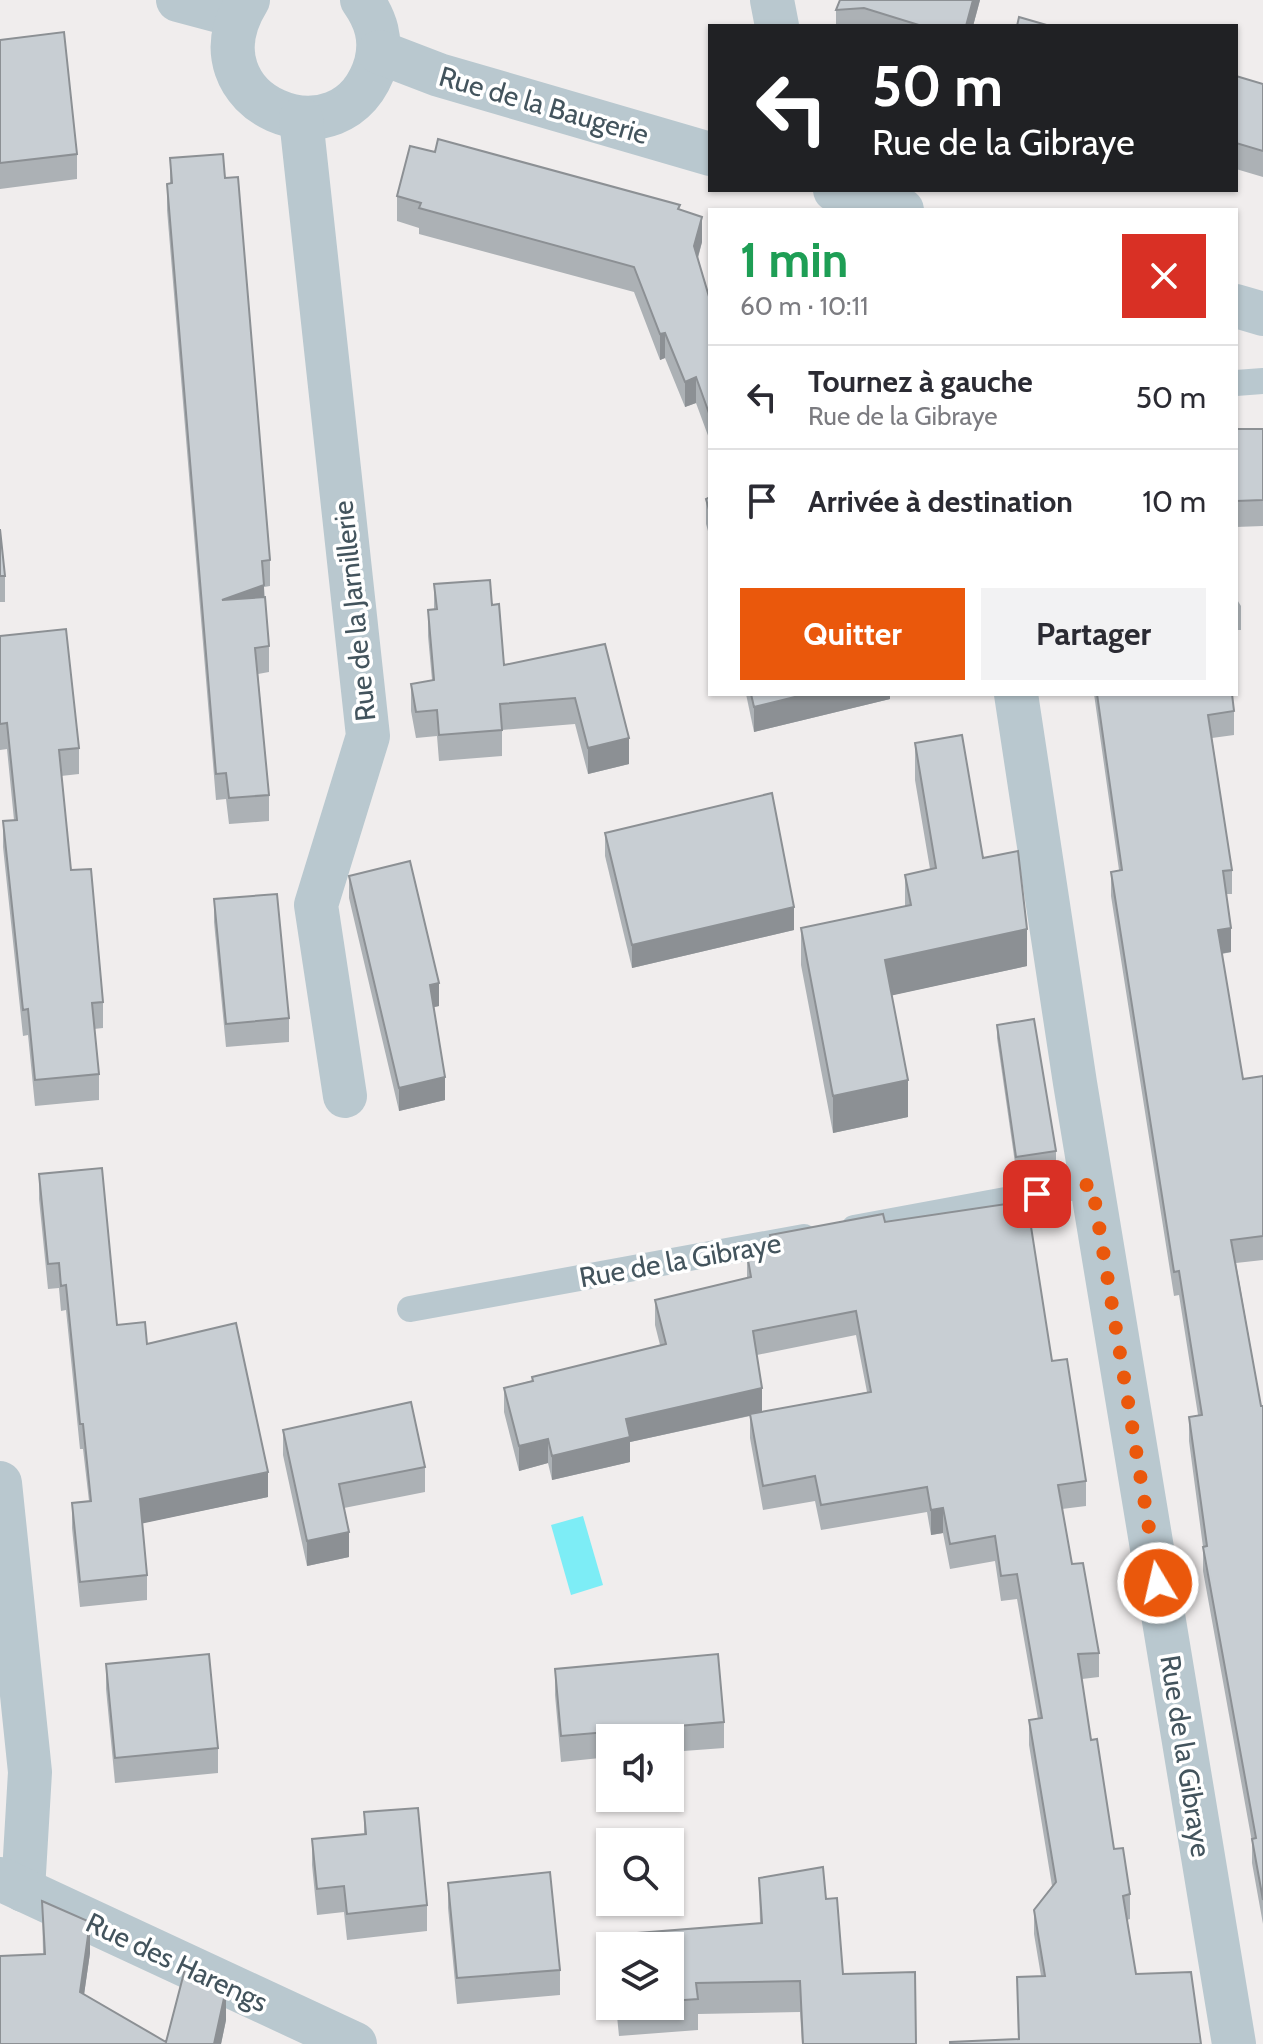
<!DOCTYPE html>
<html lang="fr">
<meta charset="utf-8">
<style>
:root{--surface:#fff;--page:#f2f2f3;--text:#2b2b33;--muted:#7c7c81;--line:#e1e1e2;--accent:#ea580c}
body{margin:0;font-family:Cabin,sans-serif;background:var(--page);color:var(--text);height:100vh;display:flex;flex-direction:column;font-size:30px;white-space:nowrap}
*{box-sizing:border-box;margin:0}
p{font-size:26px;color:var(--muted)}
.icon{flex:none;width:44px;height:44px;fill:none;stroke:currentColor;stroke-width:2;stroke-linecap:round;stroke-linejoin:round}
.map{position:relative;flex:1;overflow:hidden}
.panel{position:absolute;left:708px;top:208px;width:530px;height:488px;display:flex;flex-direction:column;background:var(--surface);border-radius:0px;box-shadow:0 2px 6px #0004}
.panel>*{flex:none}
.guide{position:absolute;left:708px;top:24px;width:530px;height:168px;border-radius:0px;box-shadow:0 2px 6px #0004;background:#202124;color:#fff;overflow:hidden}
.fabs{position:absolute;left:596px;top:1724px;display:grid;gap:16px}
.fabs a{display:grid;place-items:center;width:88px;height:88px;border-radius:0px;background:var(--surface);box-shadow:0 2px 6px #0004;font-size:40px}
.pin{position:absolute;display:grid;place-items:center;width:68px;height:68px;color:#fff;margin:-34px;border-radius:16px;box-shadow:0 4px 12px #0006}
.me{position:absolute;width:88px;margin:-44px;rotate:351deg;stroke-linejoin:round;filter:drop-shadow(0 0 6px #0008)}
.turn{display:flex;align-items:center;gap:28px;height:168px;padding:0 32px;font-size:36px}
.turn .icon{width:104px;height:104px;stroke-width:2.5}
.turn b{display:block;font-size:56px;line-height:68px}
.round{display:grid;place-items:center;flex:none;width:84px;height:84px;border-radius:0px;background:var(--page)}
.summary{display:flex;align-items:center;justify-content:space-between;height:136px;padding:0 32px}
h1{font-size:48px;font-weight:800;line-height:60px;color:#1e9e55}
.cta{display:flex;gap:16px;margin-top:auto;padding:16px 32px}
.cta a{flex:1;height:92px;border-radius:0px;background:var(--accent);color:#fff;font-size:32px;font-weight:800;line-height:92px;text-align:center}
.cta a+a{background:var(--page);color:var(--text)}
ul{padding:0;list-style:none}
li{display:flex;align-items:center;gap:24px;height:104px;padding:0 32px;border-top:2px solid var(--line)}
li div{flex:1}
li b{display:block;font-size:30px}
li em{font-style:normal}
.map>svg:first-child{display:block}
.water{fill:#7dedf6}
.lines{fill:none;stroke-linecap:round;stroke-linejoin:round}
.service{stroke:#b9c8cf;stroke-width:26}
.minor{stroke:#b9c8cf;stroke-width:44}
.wall{fill:#acb1b5;fill-rule:evenodd}
.shaded-wall{fill:#8c9094}
.building{fill:#c8ced3;stroke:#8c9094;stroke-width:2}
.route{stroke:#ea580c;stroke-width:14;stroke-dasharray:0 25.2}
.labels{text-anchor:middle;stroke-width:7;stroke-linejoin:round;paint-order:stroke}
.street-label{font-size:28px;fill:#43545d;stroke:#fff}
</style>
<div class="map">
<svg width="1263" height="2044" viewBox="0 0 1263 2044">
<rect width="100%" height="100%" fill="#f0eded"/>
<path class="water" d="M583,1516l20,69 -32,10 -20,-70z"/>
<g class="lines">
<g class="service">
<path d="M1236,383l27,-2"/>
<path d="M854,1228l238,-44"/>
<path d="M410,1309l394,-72"/>
</g>
<g class="minor">
<path d="M178,0l60,16"/>
<path d="M248,0c-65,104 97,170 128,63 6,-24 0,-43 -14,-63"/>
<path d="M772,0l5,26"/>
<path d="M379,52l60,23 271,79"/>
<path d="M301,119l67,617 -52,169 29,191"/>
<path d="M835,190l67,20"/>
<path d="M1236,306l27,8"/>
<path d="M1016,694l59,389 159,961"/>
<path d="M0,1483l30,289 -7,118"/>
<path d="M0,1879l355,165"/>
</g>
</g>
<g class="wall">
<path d="M840,0h140l-7,26h-137v-16z"/>
<path d="M0,40l77,114v25l-77,10z"/>
<path d="M1236,76l27,8v93l-27,-8z"/>
<path d="M435,152l245,58 22,32 -4,16 12,42v141l-14,-38 -11,4 -20,-49 -5,2 -26,-68 -215,-58v-6l-22,-7v-25z"/>
<path d="M170,158l55,20 45,382v26l-6,1 5,59v26l-11,2 11,121v26l-40,3 -3,-25 -10,1 -49,-590v-26l3,-1z"/>
<path d="M1236,429h27v97l-27,1z"/>
<path d="M710,497v41l-4,-14v-25z"/>
<path d="M0,529l5,47v26h-5z"/>
<path d="M434,584l58,21 12,60 101,-21 24,120 -41,10 -13,-50 -73,6v26l-63,5 -2,-25 -21,2 -5,-27v-27l21,-4 -4,-44v-26h6z"/>
<path d="M1236,598l5,8v24h-5z"/>
<path d="M0,636l79,112v26l-18,2 10,94 32,132v26l-9,1 5,45v26l-64,6 -7,-71 -5,1 -20,-189v-26l11,-1 -7,-71 -7,1z"/>
<path d="M746,694h144v5l-136,33z"/>
<path d="M1094,694h138l2,17v24l-22,3 20,132v24h-6l5,58 -9,2 21,125 20,-3v184l-27,3 25,143h2v518l-11,-61v-21l-49,-271v-24l-14,-106v-24l9,-2 -19,-120 -5,1 -63,-400v-24l8,-2z"/>
<path d="M915,743l68,115 44,108 -135,29 16,122 -75,16 -32,-168v-37l104,-22v-31l25,-6 -15,-89z"/>
<path d="M605,833l189,97 -162,38 -27,-112z"/>
<path d="M349,876l90,130 -5,1 11,93 -46,11 -50,-213z"/>
<path d="M214,899l75,119v24l-63,5 -12,-125z"/>
<path d="M997,1025l59,126v13l-40,6 -19,-132z"/>
<path d="M39,1174l78,151 30,19 121,153 -126,26 5,52v25l-67,7 -8,-79v-25l17,-2 -6,-52h-3l-14,-139 -5,1 -2,-23 -11,1 -9,-90z"/>
<path d="M885,1222l167,139 34,120v25l-24,3 10,55 27,89v24l-17,2 9,61 23,109 16,45v25l-3,1 -109,119 -1,-62 24,-1 -7,-42v-24l18,-24 -23,-141v-25l9,-1 -21,-120 -16,2 -6,-40 -45,8 -7,-36 -12,2 -4,-23 -106,18 -6,-29 -52,9 -13,-72v-22l-120,26v20l-78,18 -4,-17 -29,8 -15,-59v-24l156,-43 -5,-20v-25l92,-22v-24l23,-10v-9zM856,1335l11,57 -105,20 -5,-57z"/>
<path d="M283,1430l142,37v25l-81,16 5,49 -42,9 -24,-111z"/>
<path d="M106,1664l112,84v25l-103,10 -9,-94z"/>
<path d="M555,1669l169,53v26l-54,4v-14h-60v19l-49,5 -6,-67z"/>
<path d="M364,1812l63,93v26l-80,9 -3,-28 -27,3 -5,-50v-26l52,-5z"/>
<path d="M759,1878l67,21 17,75 73,70h-114l-2,-32 -102,2v16l-79,6 -3,-30h54v-60h-57v-11l147,-12z"/>
<path d="M448,1883l112,87v25l-103,9 -9,-96z"/>
<path d="M42,1901l48,52 -6,41 82,48 60,-22 -5,24h-221l43,-90z"/>
</g>
<g class="shaded-wall">
<path d="M973,0h7l-7,26h-7z"/>
<path d="M702,217v25l-8,29v-25z"/>
<path d="M665,333v25l-5,2v-26z"/>
<path d="M696,377v26l-11,4v-25z"/>
<path d="M264,585v26l-42,-11z"/>
<path d="M807,694h83v5l-136,33v-25z"/>
<path d="M629,738v26l-41,10v-26z"/>
<path d="M794,907v23l-162,38v-23z"/>
<path d="M1231,928v24l-13,2v-24z"/>
<path d="M1027,929v37l-142,31v-37z"/>
<path d="M439,983v23l-9,2v-23z"/>
<path d="M445,1077v23l-46,11v-23z"/>
<path d="M908,1080v37l-75,16v-37z"/>
<path d="M762,1388v25l-132,29v20l-78,18v-24l74,-37z"/>
<path d="M548,1439v24l-29,8v-25z"/>
<path d="M268,1472v25l-128,27v-25z"/>
<path d="M943,1508v25l-12,2v-25z"/>
<path d="M349,1532v25l-42,9v-25z"/>
<path d="M90,1922v31l-10,70v-31z"/>
<path d="M226,1989v31l-5,24h-7z"/>
</g>
<g class="building">
<path d="M840,0h133l-7,26h-44l-58,-18 -28,2z"/>
<path d="M1019,17l31,9h-33z"/>
<path d="M64,32l13,122 -77,9v-123z"/>
<path d="M1236,76l27,8v67l-27,-8z"/>
<path d="M438,139l242,66 -2,4 24,8 -8,29 16,54v116l-14,-39 -11,5 -20,-49 -5,1 -26,-67 -215,-59 2,-5 -24,-7 13,-50 25,6z"/>
<path d="M223,154l2,24 13,-1 32,383 -8,1 2,24 -42,15 43,-3 4,49 -14,2 14,147 -40,3 -3,-25 -10,1 -49,-590 5,-1 -2,-25z"/>
<path d="M1236,429h27v71l-27,1z"/>
<path d="M710,497v16l-4,-14z"/>
<path d="M0,529l5,47h-5z"/>
<path d="M490,580l2,25 7,-1 5,61 101,-21 24,94 -41,10 -13,-50 -75,6 2,26 -63,5 -2,-25 -21,2 -5,-28 23,-4 -6,-70 9,-1 -3,-25z"/>
<path d="M66,629l13,119 -20,2 12,120 20,-1 12,133 -11,1 7,71 -64,6 -7,-71 -5,1 -20,-189 14,-1 -10,-97 -7,1v-88z"/>
<path d="M751,694h56l-53,13z"/>
<path d="M1097,694h135l2,17 -26,4 24,155 -9,1 8,57 -13,2 25,149 20,-3v160l-32,4 30,166h2v494l-11,-61 4,-1 -53,-291 4,-1 -18,-129 13,-2 -23,-144 -5,1 -63,-400 11,-2z"/>
<path d="M962,735l21,123 35,-7 9,78 -142,31 23,120 -75,16 -32,-168 110,-23 -6,-30 31,-7 -21,-125z"/>
<path d="M772,793l22,114 -162,38 -27,-112z"/>
<path d="M410,861l29,122 -9,2 15,92 -46,11 -50,-212z"/>
<path d="M277,894l12,124 -63,6 -12,-125z"/>
<path d="M1034,1019l22,132 -40,6 -19,-132z"/>
<path d="M102,1168l15,157 28,-3 2,22 89,-21 32,149 -128,27 7,76 -67,7 -8,-79 19,-2 -8,-77h-3l-14,-139 -5,1 -2,-23 -11,1 -9,-90z"/>
<path d="M1027,1201l25,160 15,-2 19,122 -28,4 14,79 11,-1 16,90 -21,1 13,86 6,-1 17,110 9,-1 7,46 -7,2 13,78 55,-2 10,72h-251v-2l69,-3 -2,-62 28,-1 -11,-66 22,-28 -27,-162 13,-2 -25,-144 -16,2 -6,-40 -45,8 -7,-36 -12,2 -4,-23 -106,18 -6,-29 -52,10 -13,-72 121,-22 -15,-81 -103,20 9,57 -136,31 4,18 -78,19 -4,-17 -29,7 -15,-58 29,-7 -1,-4 134,-33 -11,-44 96,-23 -4,-23 25,-11 -2,-8 113,-21 2,8z"/>
<path d="M411,1402l14,65 -86,17 10,48 -42,9 -24,-111z"/>
<path d="M209,1654l9,94 -103,10 -9,-94z"/>
<path d="M718,1654l6,68 -163,14 -6,-67z"/>
<path d="M418,1808l9,97 -80,9 -3,-28 -27,3 -5,-50 54,-5 -2,-22z"/>
<path d="M823,1867l3,32 11,-1 6,76 72,-2 1,72h-113l-3,-63 -104,2 2,16 -28,2v-55h-56l-1,-11 149,-12 -3,-45z"/>
<path d="M550,1872l10,98 -103,8 -9,-95z"/>
<path d="M42,1901l48,21 -10,70 86,50 19,-73 41,20 -12,55h-214v-88l45,-2z"/>
</g>
<g class="lines">
<path class="route" d="M1037,1194l55,-10 66,399"/>
</g>
<g class="labels">
<g class="street-label">
<text transform="translate(544 105) rotate(16)" y="10">Rue de la Baugerie</text>
<text transform="translate(354 611) rotate(-96)" y="10">Rue de la Jarnillerie</text>
<text transform="translate(680 1260) rotate(-10)" y="10">Rue de la Gibraye</text>
<text transform="translate(1186 1756) rotate(81)" y="10">Rue de la Gibraye</text>
<text transform="translate(177 1962) rotate(25)" y="10">Rue des Harengs</text>
</g>
</g>
</svg>
<div class="fabs">
<a><svg class="icon" aria-label="sound" viewBox="0 0 24 24"><path d="M4 9h4l5-4v14l-5-4H4zM17 9q2 3 0 6"/></svg></a>
<a><svg class="icon" aria-label="search" viewBox="0 0 24 24"><circle cx="10" cy="10" r="6"/><path d="M15 15l6 6"/></svg></a>
<a><svg class="icon" aria-label="layers" viewBox="0 0 24 24"><path d="M12 4l9 5-9 5-9-5zM3 14l9 5 9-5"/></svg></a>
</div>
<div class="pin" style="left:1037px;top:1194px;background:#d93025"><svg class="icon" aria-label="arrive" viewBox="0 0 24 24"><path d="M6 21V4h12l-3 4 3 4H6"/></svg></div>
<svg class="me" style="left:1158px;top:1583px" viewBox="-20 -20 40 40"><circle r="17" fill="#ea580c" stroke="#fff" stroke-width="3"/><path d="M0-11L8 9 0 5-8 9z" fill="#fff"/></svg>
<div class="guide">
<div class="turn"><svg class="icon" aria-label="left" viewBox="0 0 24 24"><path d="M17 20v-9H6M10 6l-5 5 5 5"/></svg><div><b>50 m</b>Rue de la Gibraye</div></div>
</div>
<section class="panel">
<div class="summary"><div><h1>1 min</h1><p>60 m · 10:11</p></div><a class="round" style="background:#d93025;color:#fff"><svg class="icon" aria-label="close" viewBox="0 0 24 24"><path d="M6 6l12 12M18 6L6 18"/></svg></a></div>
<ul>
<li><svg class="icon" aria-label="left" viewBox="0 0 24 24"><path d="M17 20v-9H6M10 6l-5 5 5 5"/></svg><div><b>Tournez à gauche</b><p>Rue de la Gibraye</p></div><em>50 m</em></li>
<li><svg class="icon" aria-label="arrive" viewBox="0 0 24 24"><path d="M6 21V4h12l-3 4 3 4H6"/></svg><div><b>Arrivée à destination</b></div><em>10 m</em></li>
</ul>
<div class="cta"><a>Quitter</a><a>Partager</a></div>
</section>
</div>
